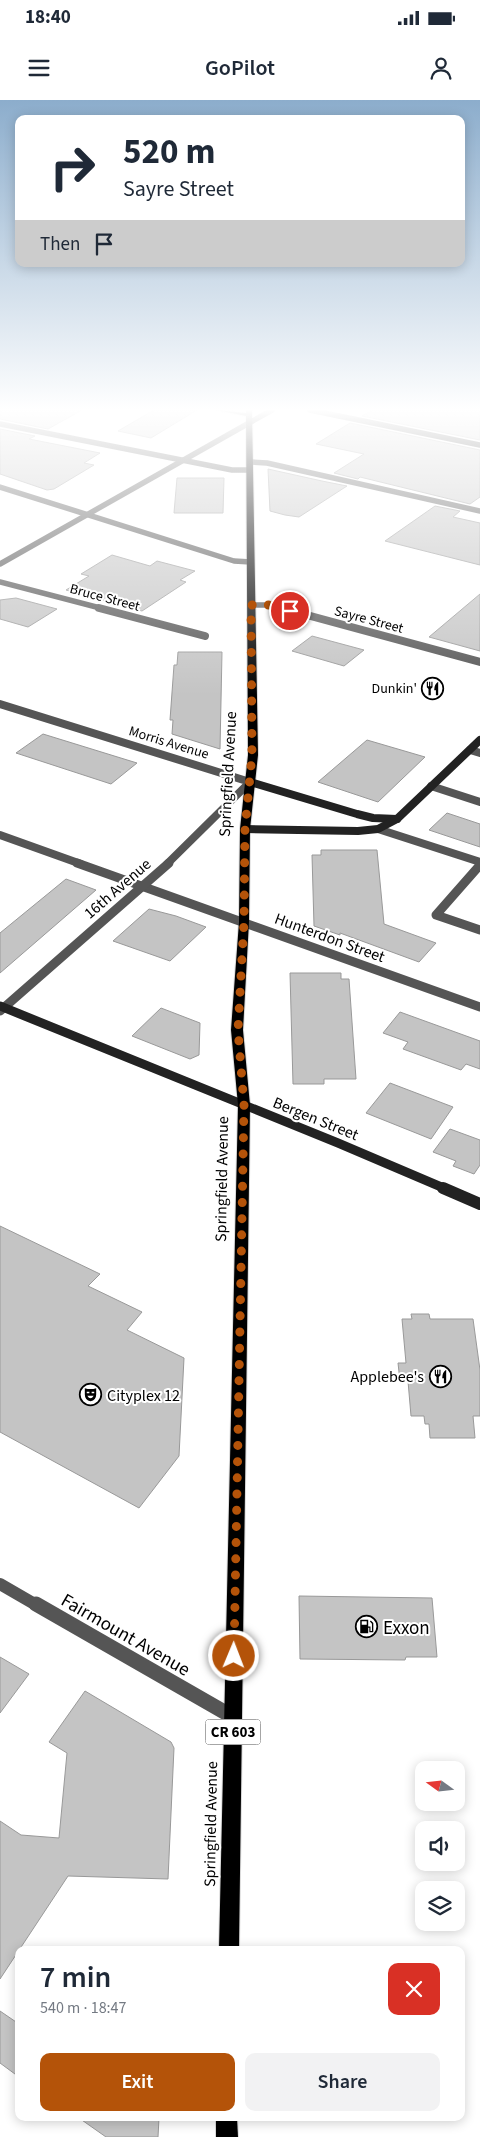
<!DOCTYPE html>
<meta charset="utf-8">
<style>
:root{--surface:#fff;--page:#f2f2f3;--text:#1f2937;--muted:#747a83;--accent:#b45309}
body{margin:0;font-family:"Source Sans 3",sans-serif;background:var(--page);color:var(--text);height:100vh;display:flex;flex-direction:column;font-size:19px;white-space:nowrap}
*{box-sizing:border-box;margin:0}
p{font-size:16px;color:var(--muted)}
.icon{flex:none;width:28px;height:28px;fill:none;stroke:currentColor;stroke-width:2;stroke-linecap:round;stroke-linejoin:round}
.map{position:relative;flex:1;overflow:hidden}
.panel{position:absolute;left:15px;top:1846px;width:450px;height:175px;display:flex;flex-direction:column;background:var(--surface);border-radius:10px;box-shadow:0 2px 12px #0003}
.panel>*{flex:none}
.top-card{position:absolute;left:15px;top:15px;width:450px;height:152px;border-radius:10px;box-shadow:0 2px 12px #0003;background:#fff;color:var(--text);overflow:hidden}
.needle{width:32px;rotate:285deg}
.controls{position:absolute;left:415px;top:1661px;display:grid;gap:10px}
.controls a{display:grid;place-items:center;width:50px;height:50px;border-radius:10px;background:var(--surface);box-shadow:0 2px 12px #0003;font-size:25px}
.pin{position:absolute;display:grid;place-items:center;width:42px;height:42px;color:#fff;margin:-21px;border:2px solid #fff;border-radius:50%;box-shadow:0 1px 5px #0007}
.me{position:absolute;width:55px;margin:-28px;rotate:1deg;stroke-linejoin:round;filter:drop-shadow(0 0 4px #0008)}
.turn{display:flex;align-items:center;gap:18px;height:105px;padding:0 25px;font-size:22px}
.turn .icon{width:65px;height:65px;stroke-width:2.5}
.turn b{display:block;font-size:35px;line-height:42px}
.then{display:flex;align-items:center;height:48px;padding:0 25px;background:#0003;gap:10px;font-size:19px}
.round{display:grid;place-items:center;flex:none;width:52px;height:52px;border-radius:10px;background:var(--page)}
.headline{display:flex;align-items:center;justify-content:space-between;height:85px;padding:0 25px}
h1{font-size:30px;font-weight:600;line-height:38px}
.action{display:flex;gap:10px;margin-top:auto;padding:10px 25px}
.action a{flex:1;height:58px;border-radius:10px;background:var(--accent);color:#fff;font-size:20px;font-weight:600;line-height:58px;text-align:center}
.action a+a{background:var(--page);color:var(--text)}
.status{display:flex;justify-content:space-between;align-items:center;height:35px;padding:0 25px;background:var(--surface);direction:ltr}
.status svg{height:14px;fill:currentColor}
header{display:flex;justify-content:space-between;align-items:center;height:65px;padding:0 25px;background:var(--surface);font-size:22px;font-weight:600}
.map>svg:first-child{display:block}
.building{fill:#c4c4c4;stroke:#999}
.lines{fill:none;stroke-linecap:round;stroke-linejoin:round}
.primary-casing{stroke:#dbdbdb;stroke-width:2}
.street-far4{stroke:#555;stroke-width:5.5}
.street-far3{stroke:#555;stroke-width:8}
.street-far2{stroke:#555;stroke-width:9}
.street-far1{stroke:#555;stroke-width:12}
.street{stroke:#555;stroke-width:15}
.secondary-far3{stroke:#222;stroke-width:5.5}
.secondary-far2{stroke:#222;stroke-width:8}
.secondary-far1{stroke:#222;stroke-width:9}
.secondary{stroke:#222;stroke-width:12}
.primary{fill:#000;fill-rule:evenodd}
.route{stroke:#b45309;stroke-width:9;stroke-dasharray:0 16.2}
.labels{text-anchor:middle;stroke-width:4;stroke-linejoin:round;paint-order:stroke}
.far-street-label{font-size:14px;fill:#000;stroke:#fff}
.far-poi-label{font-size:14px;fill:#000;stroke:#fff;text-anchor:end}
.shield{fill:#fff;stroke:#4c4c4c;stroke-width:1}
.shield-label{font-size:15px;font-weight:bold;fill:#000}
.street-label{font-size:16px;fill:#000;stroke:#fff}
.poi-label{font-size:16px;fill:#000;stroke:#fff;text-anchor:end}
.near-poi-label{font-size:19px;fill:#000;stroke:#fff;text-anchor:start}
.near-street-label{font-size:19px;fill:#000;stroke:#fff}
</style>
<div class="status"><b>18:40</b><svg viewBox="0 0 49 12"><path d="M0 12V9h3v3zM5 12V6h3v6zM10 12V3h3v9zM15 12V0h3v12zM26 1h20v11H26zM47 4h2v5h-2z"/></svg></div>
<header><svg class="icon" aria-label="menu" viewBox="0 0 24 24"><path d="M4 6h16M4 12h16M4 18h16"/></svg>GoPilot<svg class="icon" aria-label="person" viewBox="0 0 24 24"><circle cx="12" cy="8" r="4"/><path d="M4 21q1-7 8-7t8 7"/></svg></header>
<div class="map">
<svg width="480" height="2037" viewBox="0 0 480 2037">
<rect width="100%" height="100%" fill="#fff"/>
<g class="building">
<path d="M0,310h82l-34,19 -48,-10z"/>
<path d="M154,310h43l-46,28 -33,-7z"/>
<path d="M373,310h107v30l-118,-24z"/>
<path d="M350,323l130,27v47l-10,7 -110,-27 -2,2 -24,-6 30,-19 -48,-10z"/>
<path d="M0,329l35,7 -6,3 71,14 -16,10 10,2 -40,24 -7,1 -47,-16z"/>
<path d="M268,369l54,12 25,5 -48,31 -14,-2 -15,-4z"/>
<path d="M177,378h47l-1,35h-49z"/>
<path d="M435,406l25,5 -7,6 27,6v42l-95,-24z"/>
<path d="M112,455l38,11 7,-5 38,10 -15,9 6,2 -44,29 -76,-21 23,-14 -8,-2z"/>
<path d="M480,494v57l-51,-14z"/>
<path d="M16,498l41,11 -29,18 -28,-8v-19z"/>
<path d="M312,536l52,14 -20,16 -52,-15z"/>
<path d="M178,552h44l-2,97 -48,-15 1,-14h-3l4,-55h3z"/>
<path d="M43,634l94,29 -26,21 -95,-31z"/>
<path d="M367,640l58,17 -47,45 -60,-20z"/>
<path d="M447,713l33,11v23l-51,-17z"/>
<path d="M321,750h56l7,74 52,19 -17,19 -79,-29v2l-26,-9 -2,-71h9z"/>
<path d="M66,779l30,11 -96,83v-40z"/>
<path d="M149,809l27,7 30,11 -36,34 -57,-20z"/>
<path d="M290,873h51v6h8l7,100h-32v5h-31z"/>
<path d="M161,908l39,15 -1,32 -9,4 -58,-23z"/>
<path d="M400,912l80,29v28l-14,-5 -5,6 -58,-21 5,-7 -25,-9z"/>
<path d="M390,983l63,24 -22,32 -65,-26z"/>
<path d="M450,1029l30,11v25l-6,9 -21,-8 3,-5 -23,-9z"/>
<path d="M0,1126l100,48 -12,12 54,26 -15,18 57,28 -5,98 -40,52 -139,-76z"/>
<path d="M411,1214h18l1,5h43l7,51v46h-7l2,22h-45l-1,-14h-4l-1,-8h-13l-3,-35h-8l-2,-18h8l-4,-44h10z"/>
<path d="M299,1496l133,2 5,59h-31l-1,3 -105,-1z"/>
<path d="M0,1557l29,17 -29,39z"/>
<path d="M85,1591l86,51 3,6 -6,131 -100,-3 -68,103v-158l21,14 38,3 8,-85 -18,-11z"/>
<path d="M0,1911l19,13v53l-19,-14z"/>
<path d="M79,2018h80l-1,19h-52z"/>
</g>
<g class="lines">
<defs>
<g id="primary">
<path d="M216,310l30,3v-3h6l6,345 -8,74 -1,93 -6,108 7,75 -11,845h-20l19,-845 -7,-75 8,-108 1,-93 8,-74 -2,-339z"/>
<path d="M216,2018h21l1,19h-22z"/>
</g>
</defs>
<use href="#primary" class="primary-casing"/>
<g class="street-far4">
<path d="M0,324l232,46h18"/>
<path d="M250,362l17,1 213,48"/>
<path d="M0,387l234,74 17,1"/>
<path d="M0,464l249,-141"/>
<path d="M0,482l104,27"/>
<path d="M251,505h18l16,4"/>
</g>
<g class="street-far3">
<path d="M99,508l106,28"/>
<path d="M281,508l199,54"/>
<path d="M0,604l250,78 -83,82"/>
<path d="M470,650l10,3"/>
<path d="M431,686l49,16"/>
<path d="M378,729l102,33"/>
<path d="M0,735l81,29"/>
</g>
<g class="street-far2">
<path d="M77,763l403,144"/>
<path d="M480,765l-44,50 44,15"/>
<path d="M0,911l169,-148"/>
</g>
<path class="street-far1" d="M0,1484l38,22"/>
<path class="street" d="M36,1504l197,113"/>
<g class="secondary-far3">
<path d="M310,310l170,35"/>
<path d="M249,323l23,-13"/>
</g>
<g class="secondary-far2">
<path d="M250,682l107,32 16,4 24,1"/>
<path d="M245,729l113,2 20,-2 19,-10 83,-79"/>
</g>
<path class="secondary-far1" d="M0,906l338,137 108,46"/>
<path class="secondary" d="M443,1088l37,16"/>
<use href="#primary" class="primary"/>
</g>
<linearGradient id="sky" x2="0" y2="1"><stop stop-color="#8cadcc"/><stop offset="0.52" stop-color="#fff"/><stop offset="1" stop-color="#fff" stop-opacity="0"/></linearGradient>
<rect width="480" height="595" fill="url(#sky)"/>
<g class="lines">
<path class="route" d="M234,1556l10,-551 -6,-75 6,-108 1,-93 7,-74 -1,-150h19l20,6"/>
</g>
<defs>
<symbol id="restaurant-ring" viewBox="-11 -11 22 22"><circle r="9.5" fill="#fff" stroke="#000" stroke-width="1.5"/><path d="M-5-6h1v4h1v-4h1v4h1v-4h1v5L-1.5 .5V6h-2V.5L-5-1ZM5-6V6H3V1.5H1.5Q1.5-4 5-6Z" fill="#000"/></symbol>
<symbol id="theatre-ring" viewBox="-11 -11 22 22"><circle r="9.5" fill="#fff" stroke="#000" stroke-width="1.5"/><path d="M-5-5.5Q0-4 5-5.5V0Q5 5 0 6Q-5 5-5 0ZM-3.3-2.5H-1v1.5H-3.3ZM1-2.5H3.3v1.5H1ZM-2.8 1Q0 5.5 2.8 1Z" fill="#000"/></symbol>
<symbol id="fuel-ring" viewBox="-11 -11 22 22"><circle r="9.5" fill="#fff" stroke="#000" stroke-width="1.5"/><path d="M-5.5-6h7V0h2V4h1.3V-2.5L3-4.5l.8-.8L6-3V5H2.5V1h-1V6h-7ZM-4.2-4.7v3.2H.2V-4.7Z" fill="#000"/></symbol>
</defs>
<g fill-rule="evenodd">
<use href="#restaurant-ring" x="420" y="576" width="25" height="25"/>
<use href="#restaurant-ring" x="428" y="1264" width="25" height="25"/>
<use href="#theatre-ring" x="78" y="1282" width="25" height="25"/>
<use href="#fuel-ring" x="354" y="1514" width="25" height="25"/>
</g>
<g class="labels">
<g class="far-street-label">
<text transform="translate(105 497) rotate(15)" y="5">Bruce Street</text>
<text transform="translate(369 519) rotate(15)" y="5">Sayre Street</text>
<text transform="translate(169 642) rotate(17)" y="5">Morris Avenue</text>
</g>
<g class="far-poi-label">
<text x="417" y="593">Dunkin'</text>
</g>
<rect class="shield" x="205.5" y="1619.5" width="55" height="25" rx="4"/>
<g class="shield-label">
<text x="233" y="1637">CR 603</text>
</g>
<g class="street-label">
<text transform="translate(227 674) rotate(-87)" y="6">Springfield Avenue</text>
<text transform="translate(117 788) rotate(-41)" y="6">16th Avenue</text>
<text transform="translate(330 837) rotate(20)" y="6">Hunterdon Street</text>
<text transform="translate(316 1018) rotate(22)" y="6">Bergen Street</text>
<text transform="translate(221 1079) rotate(-89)" y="6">Springfield Avenue</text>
<text transform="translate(210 1724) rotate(-89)" y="6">Springfield Avenue</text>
</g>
<g class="poi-label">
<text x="424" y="1282">Applebee's</text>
<text x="107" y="1301" text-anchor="start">Cityplex 12</text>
</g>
<g class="near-poi-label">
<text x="383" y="1534">Exxon</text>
</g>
<g class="near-street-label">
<text transform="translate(126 1534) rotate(30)" y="7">Fairmount Avenue</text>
</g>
</g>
</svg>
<div class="controls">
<a><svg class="needle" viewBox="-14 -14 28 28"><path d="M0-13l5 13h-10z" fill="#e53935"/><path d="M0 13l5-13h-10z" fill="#747a83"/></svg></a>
<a><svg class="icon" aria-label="sound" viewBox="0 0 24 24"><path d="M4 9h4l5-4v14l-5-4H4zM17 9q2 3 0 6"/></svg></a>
<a><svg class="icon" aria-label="layers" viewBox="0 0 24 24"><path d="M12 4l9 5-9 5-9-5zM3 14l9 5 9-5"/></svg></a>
</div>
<div class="pin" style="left:290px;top:511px;background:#d93025"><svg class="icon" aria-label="arrive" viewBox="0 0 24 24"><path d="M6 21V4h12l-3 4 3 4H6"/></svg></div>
<svg class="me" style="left:234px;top:1556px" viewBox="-20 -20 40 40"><circle r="17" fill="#b45309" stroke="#fff" stroke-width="3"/><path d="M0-11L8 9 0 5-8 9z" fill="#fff"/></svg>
<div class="top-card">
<div class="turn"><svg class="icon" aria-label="right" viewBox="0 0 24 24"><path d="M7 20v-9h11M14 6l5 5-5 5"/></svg><div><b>520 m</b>Sayre Street</div></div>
<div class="then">Then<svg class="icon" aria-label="arrive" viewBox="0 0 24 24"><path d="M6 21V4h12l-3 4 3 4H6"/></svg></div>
</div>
<section class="panel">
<div class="headline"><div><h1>7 min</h1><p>540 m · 18:47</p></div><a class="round" style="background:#d93025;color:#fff"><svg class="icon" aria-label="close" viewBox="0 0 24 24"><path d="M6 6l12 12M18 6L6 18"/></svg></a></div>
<div class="action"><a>Exit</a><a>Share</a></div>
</section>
</div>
